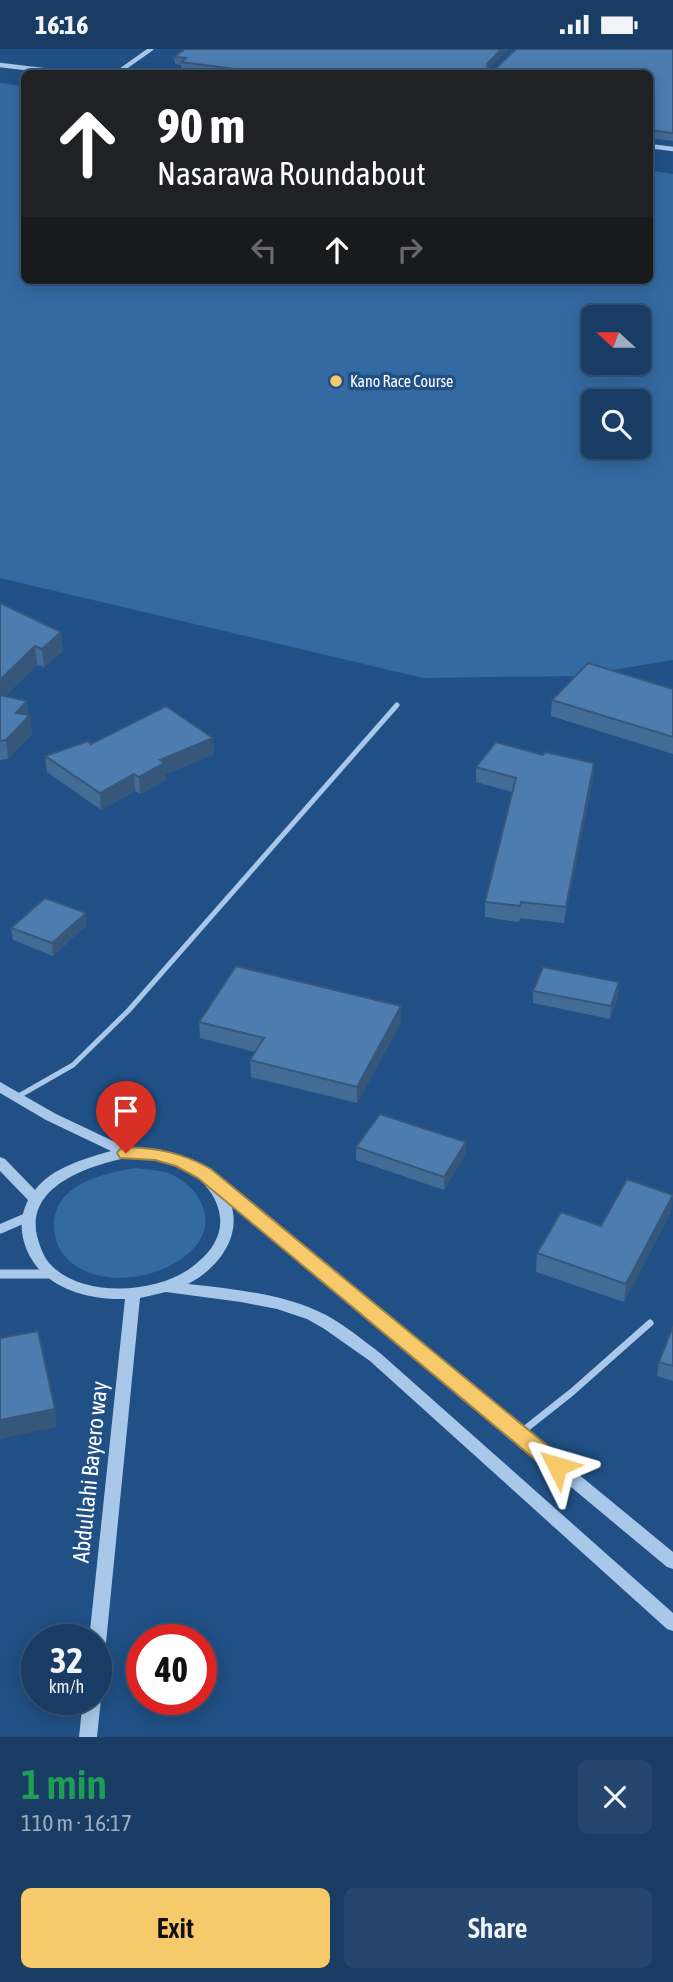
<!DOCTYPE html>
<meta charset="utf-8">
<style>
:root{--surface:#183c64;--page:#25476d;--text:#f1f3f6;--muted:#9fadbf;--line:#365678;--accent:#f6c96a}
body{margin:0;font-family:"Asap Condensed",sans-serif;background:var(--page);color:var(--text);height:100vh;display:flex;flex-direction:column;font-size:26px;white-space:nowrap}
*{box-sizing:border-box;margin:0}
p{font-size:23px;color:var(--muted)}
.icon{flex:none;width:38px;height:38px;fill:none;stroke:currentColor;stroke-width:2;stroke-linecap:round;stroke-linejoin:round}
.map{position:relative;height:1688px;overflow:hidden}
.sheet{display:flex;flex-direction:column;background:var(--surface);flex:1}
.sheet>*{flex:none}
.top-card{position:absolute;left:21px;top:21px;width:632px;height:214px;border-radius:10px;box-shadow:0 4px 18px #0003,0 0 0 2px var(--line);background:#202124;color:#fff;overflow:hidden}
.needle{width:46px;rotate:291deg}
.tools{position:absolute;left:581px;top:256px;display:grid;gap:14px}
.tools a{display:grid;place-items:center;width:70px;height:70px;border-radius:10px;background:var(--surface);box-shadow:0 4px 18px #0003,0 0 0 2px var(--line);font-size:35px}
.speed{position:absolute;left:21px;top:1575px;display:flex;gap:14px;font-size:35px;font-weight:700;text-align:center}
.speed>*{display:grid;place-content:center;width:91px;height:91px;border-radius:50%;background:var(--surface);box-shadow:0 4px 18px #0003,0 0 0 2px var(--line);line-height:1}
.speed small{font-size:18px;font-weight:400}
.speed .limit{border:10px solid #d22;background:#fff;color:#111}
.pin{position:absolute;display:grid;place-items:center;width:60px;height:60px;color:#fff;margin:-72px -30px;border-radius:50% 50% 50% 0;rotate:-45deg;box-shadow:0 0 7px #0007}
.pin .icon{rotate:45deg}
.me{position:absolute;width:77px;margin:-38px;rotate:310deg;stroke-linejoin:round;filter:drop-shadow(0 0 5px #0008)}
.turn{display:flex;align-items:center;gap:24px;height:147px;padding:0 21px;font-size:32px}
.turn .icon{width:91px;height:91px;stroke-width:2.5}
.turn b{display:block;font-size:49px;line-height:60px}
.lanes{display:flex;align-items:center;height:66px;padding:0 21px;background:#0003;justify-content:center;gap:35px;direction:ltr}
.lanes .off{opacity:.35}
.round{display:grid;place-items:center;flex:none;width:74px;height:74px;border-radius:10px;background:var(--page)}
.overview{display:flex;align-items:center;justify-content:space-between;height:119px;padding:0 21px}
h1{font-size:42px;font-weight:600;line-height:52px;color:#1e9e55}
.button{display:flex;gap:14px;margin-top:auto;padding:14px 21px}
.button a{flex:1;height:80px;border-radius:10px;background:var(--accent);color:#111;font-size:28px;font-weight:600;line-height:80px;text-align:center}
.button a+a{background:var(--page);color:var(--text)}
.status{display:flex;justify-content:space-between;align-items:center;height:49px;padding:0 35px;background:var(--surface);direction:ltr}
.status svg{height:19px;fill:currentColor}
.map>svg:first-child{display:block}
.green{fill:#346aa2;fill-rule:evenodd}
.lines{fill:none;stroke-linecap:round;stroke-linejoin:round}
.service-far1{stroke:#a9c8e9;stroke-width:5}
.service{stroke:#a9c8e9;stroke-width:7}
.minor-far1{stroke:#a9c8e9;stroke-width:4.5}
.minor{stroke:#a9c8e9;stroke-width:9}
.tertiary{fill:#a9c8e9;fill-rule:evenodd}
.wall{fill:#426b96}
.shaded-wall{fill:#36577a}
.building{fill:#4d7caf;stroke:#36577a;stroke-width:2}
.route{fill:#f6c96a;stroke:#a08345;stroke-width:2}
.poi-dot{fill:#f6c96a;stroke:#205085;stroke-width:2.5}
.labels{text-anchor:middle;stroke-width:7;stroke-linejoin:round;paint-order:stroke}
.far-poi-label{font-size:16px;fill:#fff;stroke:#205085;text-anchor:start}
.near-street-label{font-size:23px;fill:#fff;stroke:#205085}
</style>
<div class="status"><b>16:16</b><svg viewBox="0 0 49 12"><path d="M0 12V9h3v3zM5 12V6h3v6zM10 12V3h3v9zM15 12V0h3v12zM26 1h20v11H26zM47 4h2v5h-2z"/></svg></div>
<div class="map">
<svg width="673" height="1688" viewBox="0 0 673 1688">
<rect width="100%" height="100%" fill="#205085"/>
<g class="green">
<path d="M0,34l24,3v194h625v-110l24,4v486l-96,16 -154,2 -423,-100zM593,268h46v45h-46zM593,352h46v45h-46z"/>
<path d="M137,1119c11,2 26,2 36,7 31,17 46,50 17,77 -28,26 -85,37 -118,11 -12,-9 -18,-23 -18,-37 0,-42 49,-53 83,-58z"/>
</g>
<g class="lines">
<path class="service-far1" d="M17,1048l56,-32 56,-55 268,-305"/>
<path class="service" d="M519,1385l53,-42 78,-69"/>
<g class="minor-far1">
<path d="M0,16l67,8"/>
<path d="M117,24l34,-24"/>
<path d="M649,97l24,3"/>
</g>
<g class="minor">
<path d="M0,1180l28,-12"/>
<path d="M0,1225h50"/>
</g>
<g class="tertiary">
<path d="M0,1033l56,32 72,34 42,4 18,7 21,11 464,382v17l-6,-2 -436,-363c11,34 -14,65 -43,80 46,5 97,10 138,31 20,11 37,25 54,38l293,260v18l-6,-2 -297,-268 -47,-33 -16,-9 -30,-10 -36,-7 -75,-10 -26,6 -35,355 -3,5 -6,2v-20h-7l36,-341c-42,1 -88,-13 -101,-57 -4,-16 -3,-27 4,-42l-28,-29v-14l5,2 30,31c18,-23 49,-31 76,-39l-65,-31 -46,-27zM126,1109c16,1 33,0 47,6 33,11 62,49 39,83 -4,6 -9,11 -14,15 -34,32 -115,38 -148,2 -7,-8 -10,-18 -13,-28 -11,-50 51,-70 89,-78z"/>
<path d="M96,1644l5,6 -4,38h-18l4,-38h13z"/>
</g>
</g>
<g class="wall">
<path d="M509,0l-21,20 185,-20v92l-24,-3v-65h-434l-34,-4v-4l-6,-1 -1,-7z"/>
<path d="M0,554l61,29 2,19 -19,16 -7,-2 -32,31 22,5 1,14h2l2,19 -24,25 -8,1z"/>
<path d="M673,640v65l-122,-38 1,-16z"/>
<path d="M213,689l1,16 -48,20v6l-26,14 -5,-3 -34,19 -54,-38 -2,-16 46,-12z"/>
<path d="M476,718l117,11 -29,145 -44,-5 -1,4 -34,-5v-15l27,-110 -36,-10z"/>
<path d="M87,876l-34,31 -40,-16 -2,-12z"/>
<path d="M619,933l-1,13 -8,24 -77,-16v-12z"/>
<path d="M199,973h202l-44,81 -106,-26 -1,-17 5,-8 -55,-14z"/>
<path d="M466,1093l-1,13 -21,35 -88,-30v-13z"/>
<path d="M671,1163l-47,90 -88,-30 1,-19 64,-27z"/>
<path d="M673,1277v55l-16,-5 2,-14z"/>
</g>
<g class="shaded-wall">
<path d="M502,0h7l-22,22v-7z"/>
<path d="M61,583l2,19 -19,16 -2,-18z"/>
<path d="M35,597l2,19 -37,36v-21z"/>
<path d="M27,652l1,16 2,-2 2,19 -24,25 -2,-19 10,-27z"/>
<path d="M213,689l1,16 -48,20v6l-26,14 -1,-17 21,-17z"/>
<path d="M594,714l-1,15 -29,145 2,-16z"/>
<path d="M134,725l1,17 -34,19 -1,-17z"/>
<path d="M86,864l1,12 -34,31 -1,-13z"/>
<path d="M619,933l-1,13 -8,24 1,-13z"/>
<path d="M401,957v16l-44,81v-16z"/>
<path d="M466,1093l-1,13 -21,35v-13z"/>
<path d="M673,1146l-2,17 -47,90 2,-18z"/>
<path d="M55,1360l2,18 -57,12v-19z"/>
</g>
<g class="building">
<path d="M185,0h317l-15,15 1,5h7l21,-20h157v84l-24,-3v-57h-393l2,-1 -77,-10 5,-4 -12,-1z"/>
<path d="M0,554l61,29 -19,17 -7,-3 -35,34z"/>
<path d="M588,614l85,26v48l-121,-37z"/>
<path d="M0,646l27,6 -11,12 14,2 -24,25 -6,1z"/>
<path d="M166,657l47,32 -53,22 5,3 -26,14 -5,-3 -34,19 -55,-37 43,-15 3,3z"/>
<path d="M496,693l47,13 2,-3 49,11 -28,144 -45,-5 -1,4 -35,-4 31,-124 -40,-11z"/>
<path d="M45,849l41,15 -34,30 -41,-15z"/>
<path d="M236,917l165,40 -44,81 -107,-27 14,-22 -65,-16z"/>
<path d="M543,918l76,15 -8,24 -78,-15z"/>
<path d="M380,1065l86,28 -22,35 -88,-30z"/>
<path d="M627,1130l46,16 -47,89 -89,-31 24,-41 40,14z"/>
<path d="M673,1277v40l-14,-4z"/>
<path d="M38,1282l17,78 -55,11v-82z"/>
</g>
<path class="route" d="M126,1098c32,1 57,6 85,22l354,291 3,6 -3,6 -8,2 -7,-2 -352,-294 -22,-12 -21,-6 -35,-2 -3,-5 3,-4z"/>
<circle class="poi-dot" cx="336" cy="332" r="7"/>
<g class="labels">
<g class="far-poi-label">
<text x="350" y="338">Kano Race Course</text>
</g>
<g class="near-street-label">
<text transform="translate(90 1423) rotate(-84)" y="8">Abdullahi Bayero way</text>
</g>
</g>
</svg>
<div class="tools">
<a><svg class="needle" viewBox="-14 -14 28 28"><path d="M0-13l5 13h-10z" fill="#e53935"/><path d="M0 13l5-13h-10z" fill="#9fadbf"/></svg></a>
<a><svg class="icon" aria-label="search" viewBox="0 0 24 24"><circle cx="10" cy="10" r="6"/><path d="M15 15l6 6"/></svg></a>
</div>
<div class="speed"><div>32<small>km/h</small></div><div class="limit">40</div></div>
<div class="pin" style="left:126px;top:1104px;background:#d93025"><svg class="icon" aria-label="arrive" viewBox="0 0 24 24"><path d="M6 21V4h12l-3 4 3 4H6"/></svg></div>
<svg class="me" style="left:557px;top:1417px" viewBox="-20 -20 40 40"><path d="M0-17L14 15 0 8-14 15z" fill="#f6c96a" stroke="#fff" stroke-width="4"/></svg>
<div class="top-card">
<div class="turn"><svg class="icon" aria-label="ahead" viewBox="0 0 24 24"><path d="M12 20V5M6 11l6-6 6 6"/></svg><div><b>90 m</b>Nasarawa Roundabout</div></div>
<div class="lanes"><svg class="icon off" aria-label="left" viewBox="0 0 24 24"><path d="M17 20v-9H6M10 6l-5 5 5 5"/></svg><svg class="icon" aria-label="ahead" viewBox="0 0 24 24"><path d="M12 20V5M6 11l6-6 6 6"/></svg><svg class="icon off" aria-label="right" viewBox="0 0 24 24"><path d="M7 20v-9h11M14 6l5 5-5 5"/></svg></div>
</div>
</div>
<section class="sheet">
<div class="overview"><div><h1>1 min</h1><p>110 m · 16:17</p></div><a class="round"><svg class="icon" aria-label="close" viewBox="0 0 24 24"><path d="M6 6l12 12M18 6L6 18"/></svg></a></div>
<div class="button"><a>Exit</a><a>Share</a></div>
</section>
